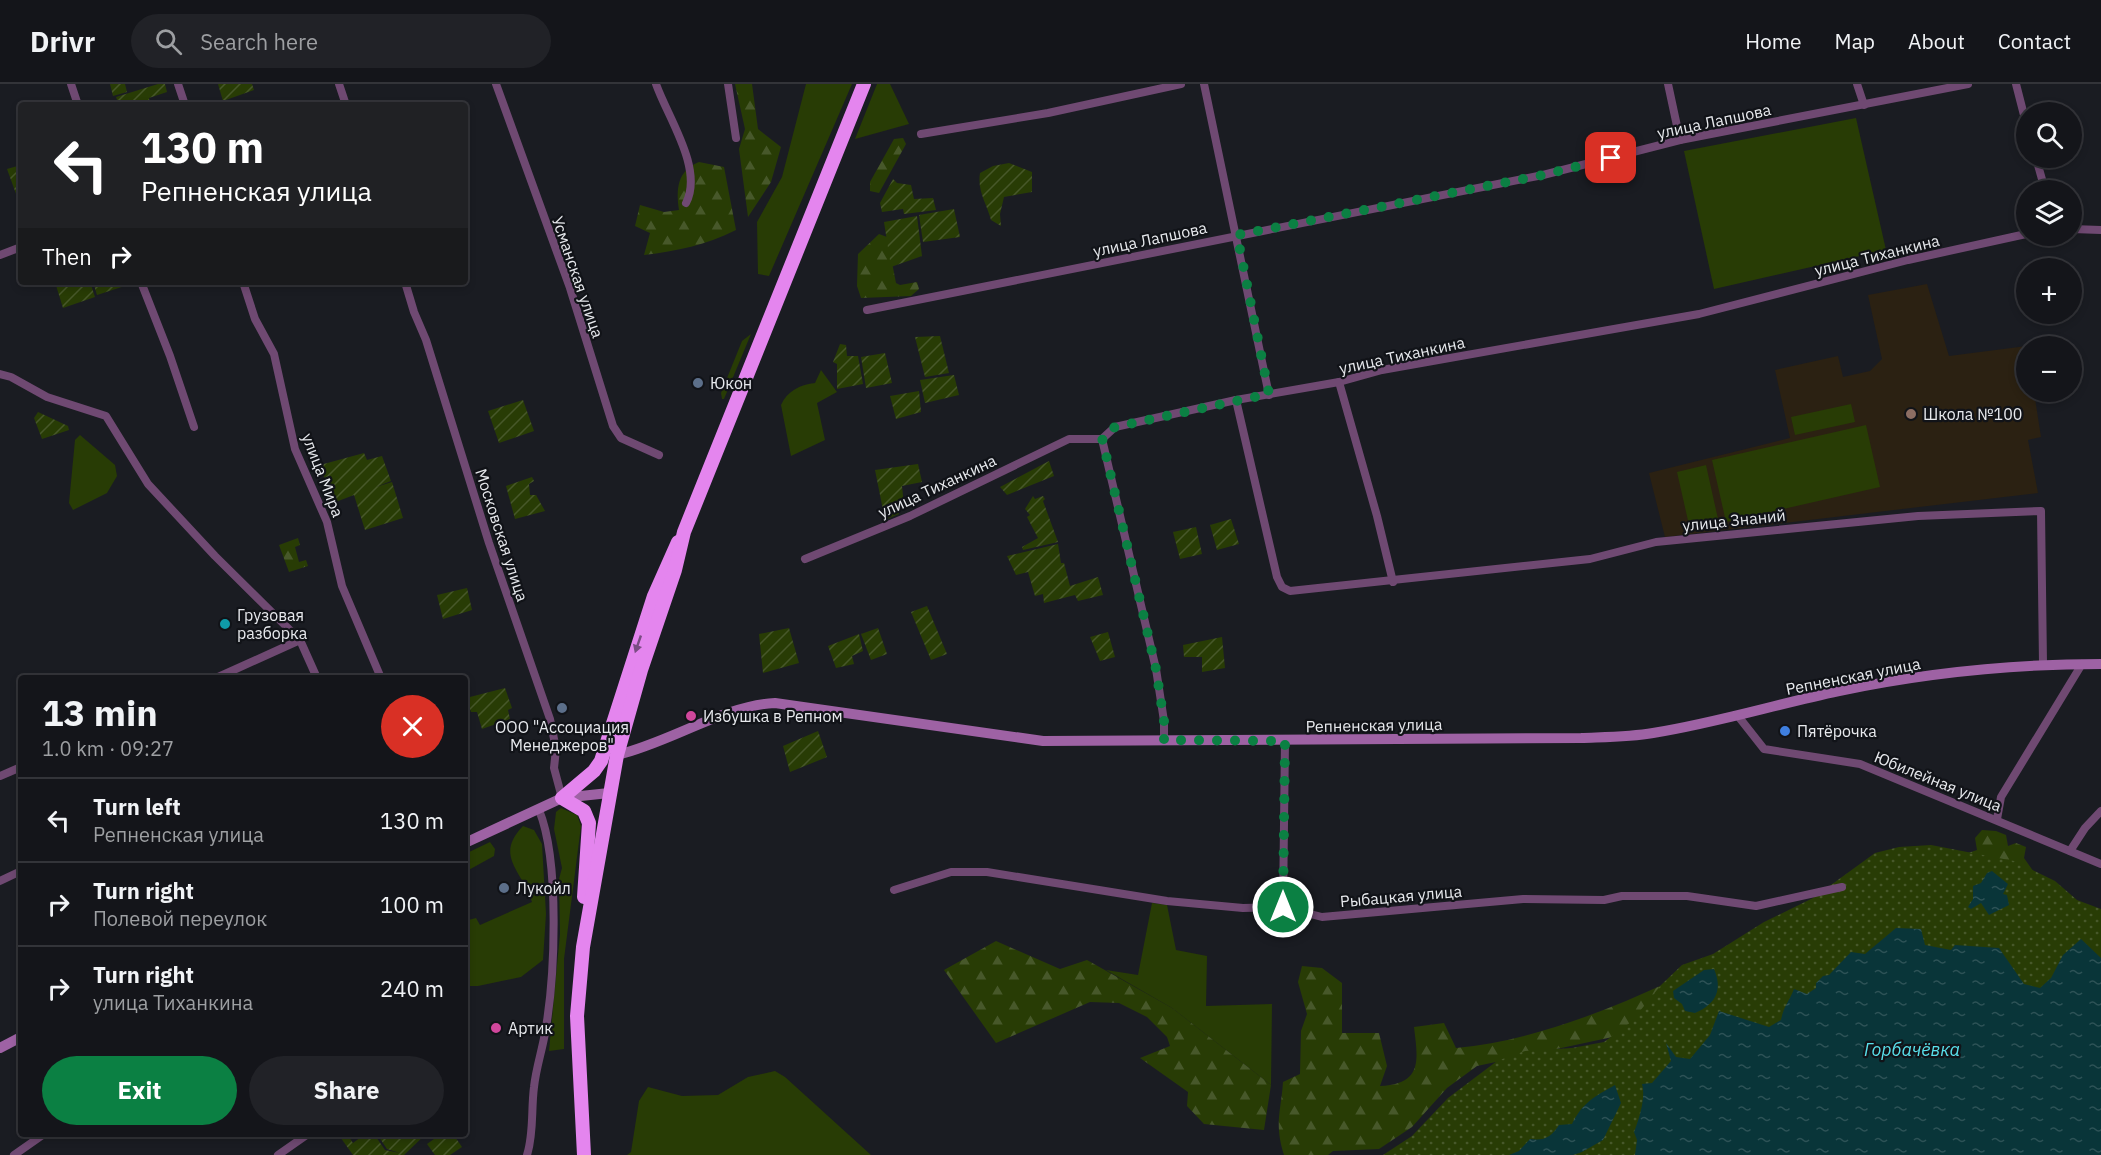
<!DOCTYPE html>
<meta charset="utf-8">
<style>
:root{--surface:#14151a;--page:#212227;--text:#f1f3f6;--muted:#9d9fa2;--line:#333439;--accent:#0b8043}
body{margin:0;font-family:"IBM Plex Sans",sans-serif;background:var(--page);color:var(--text);height:100vh;display:flex;flex-direction:column;font-size:22px;white-space:nowrap}
*{box-sizing:border-box;margin:0}
p{font-size:20px;color:var(--muted)}
.icon{flex:none;width:33px;height:33px;fill:none;stroke:currentColor;stroke-width:2;stroke-linecap:round;stroke-linejoin:round}
.map{position:relative;flex:1;overflow:hidden}
.side{position:absolute;left:18px;top:591px;width:450px;height:462px;display:flex;flex-direction:column;background:var(--surface);border-radius:6px;box-shadow:0 3px 9px #0003,0 0 0 2px var(--line)}
.side>*{flex:none}
.banner{position:absolute;left:18px;top:18px;width:450px;height:183px;border-radius:6px;box-shadow:0 3px 9px #0003,0 0 0 2px var(--line);background:#202124;color:#fff;overflow:hidden}
.fabs{position:absolute;left:2016px;top:18px;display:grid;gap:12px}
.fabs a{display:grid;place-items:center;width:66px;height:66px;border-radius:50%;background:var(--surface);box-shadow:0 3px 9px #0003,0 0 0 2px var(--line);font-size:30px}
.pin{position:absolute;display:grid;place-items:center;width:51px;height:51px;color:#fff;margin:-26px;border-radius:12px;box-shadow:0 3px 9px #0006}
.me{position:absolute;width:66px;margin:-33px;rotate:0deg;stroke-linejoin:round;filter:drop-shadow(0 0 4px #0008)}
.turn{display:flex;align-items:center;gap:21px;height:126px;padding:0 24px;font-size:27px}
.turn .icon{width:78px;height:78px;stroke-width:2.5}
.turn b{display:block;font-size:42px;line-height:51px}
.then{display:flex;align-items:center;height:57px;padding:0 24px;background:#0003;gap:12px;font-size:22px}
.round{display:grid;place-items:center;flex:none;width:63px;height:63px;border-radius:32px;background:var(--page)}
.head{display:flex;align-items:center;justify-content:space-between;height:102px;padding:0 24px}
h1{font-size:36px;font-weight:700;line-height:45px}
.action{display:flex;gap:12px;margin-top:auto;padding:12px 24px}
.action a{flex:1;height:69px;border-radius:36px;background:var(--accent);color:#fff;font-size:24px;font-weight:700;line-height:69px;text-align:center}
.action a+a{background:var(--page);color:var(--text)}
ul{padding:0;list-style:none}
li{display:flex;align-items:center;gap:18px;height:84px;padding:0 24px;border-top:2px solid var(--line)}
li div{flex:1}
li b{display:block;font-size:22px}
li em{font-style:normal}
header{display:flex;align-items:center;gap:36px;box-sizing:border-box;height:84px;padding:0 30px;background:var(--surface);border-bottom:2px solid var(--line)}
header strong{font-size:28px}
nav{display:flex;gap:33px;margin-inline-start:auto;font-size:21px}
.search{width:420px;height:54px;background:var(--page);display:flex;align-items:center;gap:15px;box-sizing:border-box;padding:0 21px;border-radius:33px;color:var(--muted);font-size:22px}
.map>svg:first-child{display:block}
.education{fill:#2b2112}
.grass{fill:#283c05}
.forest{fill:url(#forest-firs)}
.park{fill:url(#park-dots)}
.garden{fill:url(#garden-furrows)}
.water{fill:url(#water-ripples)}
.lines{fill:none;stroke-linecap:round;stroke-linejoin:round}
.street{stroke:#6f4972;stroke-width:8}
.secondary{stroke:#9e62a4;stroke-width:10}
.highway{stroke:#e485ee;stroke-width:14}
.oneway{fill:#7a4c83}
.route{stroke:#0b8043;stroke-width:10;stroke-dasharray:0 18}
.service-dot{fill:#5c6f8a;stroke:#111318;stroke-width:2}
.education-dot{fill:#8d6e63;stroke:#111318;stroke-width:2}
.culture-dot{fill:#0f9aa8;stroke:#111318;stroke-width:2}
.hotel-dot{fill:#d1479c;stroke:#111318;stroke-width:2}
.shop-dot{fill:#3f7fe0;stroke:#111318;stroke-width:2}
.labels{text-anchor:middle;stroke-width:4.5;stroke-linejoin:round;paint-order:stroke}
.street-label{font-size:16px;fill:#e7e9ed;stroke:#111318}
.poi-label{font-size:16px;fill:#e7e9ed;stroke:#111318;text-anchor:start}
.water-label{font-size:18px;font-style:italic;fill:#59e0eb;stroke:#111318}
</style>
<header>
<strong>Drivr</strong>
<div class="search"><svg class="icon" aria-label="search" viewBox="0 0 24 24"><circle cx="10" cy="10" r="6"/><path d="M15 15l6 6"/></svg>Search here</div>
<nav><a>Home</a><a>Map</a><a>About</a><a>Contact</a></nav>
</header>
<div class="map">
<svg width="2101" height="1071" viewBox="0 0 2101 1071">
<defs>
<pattern id="forest-firs" width="22" height="20" patternUnits="userSpaceOnUse" patternTransform="scale(1.5)"><rect width="22" height="20" fill="#283c05"/><path d="M5 1l3.5 6h-7zM16 11l3.5 6h-7z" fill="#47582a"/></pattern>
<pattern id="park-dots" width="8" height="8" patternUnits="userSpaceOnUse" patternTransform="scale(1.5)"><rect width="8" height="8" fill="#283c05"/><path d="M2 2h.1M6 6h.1" fill="none" stroke="#47582a" stroke-width="1.8" stroke-linecap="round"/></pattern>
<pattern id="garden-furrows" width="10" height="10" patternUnits="userSpaceOnUse" patternTransform="scale(1.5)"><rect width="10" height="10" fill="#283c05"/><path d="M-1 1l2-2M0 10L10 0M9 11l2-2" fill="none" stroke="#47582a"/></pattern>
<pattern id="water-ripples" width="26" height="14" patternUnits="userSpaceOnUse" patternTransform="scale(1.5)"><rect width="26" height="14" fill="#093539"/><path d="M2 4q2-2 4 0t4 0M15 11q2-2 4 0t4 0" fill="none" stroke="#2d5256"/></pattern>
</defs>
<rect width="100%" height="100%" fill="#1a1c22"/>
<path class="education" d="M1927,200l22,72 78,-10 -1,46h8l7,45 -13,3 10,53 -373,44 -16,-64 141,-35 -15,-68 63,-14 5,21 27,-6 12,-12 -14,-64z"/>
<g class="grass">
<path d="M806,0h46l-83,192 -11,-2 -1,-52 25,-45z"/>
<path d="M877,0h13l19,40 -54,15z"/>
<path d="M1856,34l30,132 -172,39 -30,-138z"/>
<path d="M751,250l-27,65h-2l-1,-6 21,-52z"/>
<path d="M821,286l16,22 -20,11 8,37 -34,16 -10,-51c6,-14 20,-21 34,-22z"/>
<path d="M1851,320l4,18 -60,13 -4,-18z"/>
<path d="M1866,341l14,62 -154,35 -14,-62z"/>
<path d="M80,351l35,30 2,11 -10,17 -34,17 -4,-7 6,-63z"/>
<path d="M1706,381l12,54 -29,6 -12,-53z"/>
<path d="M561,724l16,7 4,11 -17,133v90l-15,2 11,-117 -1,-55 3,-11 -8,-39 2,-17z"/>
<path d="M523,742l11,4 8,14 4,70 -3,46 -22,17 -43,9h-13v-65l11,-3 4,7 52,-23c-10,-32 -38,-46 -9,-76z"/>
<path d="M490,758l5,7 -1,7 -29,16v-18z"/>
<path d="M1152,819l15,2 9,45 31,6 -1,50 66,-2 -1,81 -99,-77 -66,-38 32,5z"/>
<path d="M775,987l10,6 86,78h-244l4,-3 8,-51 9,-14 34,9 36,-1 30,-18z"/>
</g>
<g class="forest">
<path d="M735,0h17l6,45 23,18 -10,35 -23,35 -9,-68 6,-20z"/>
<path d="M903,54l3,6 -27,49 -9,-2v-9l24,-43z"/>
<path d="M699,78l25,5 12,63c-30,15 -59,21 -92,25l6,-22 -15,-7 5,-21 24,7 15,-2c-3,-21 -2,-39 20,-48z"/>
<path d="M879,150l8,3 9,46 4,2 17,-3 2,7 -8,7 -50,2 -4,-12 1,-32z"/>
<path d="M298,454l2,7 -5,2 4,15 7,-2 2,6 -19,6 -10,-27z"/>
<path d="M1982,746l14,1 10,4 2,11 8,-3 10,4 -2,11 12,17 -68,-22 9,-3 -2,-12z"/>
<path d="M996,857l64,28 27,-9 85,48 99,77 -7,45 -60,-6 -17,-18 1,-14 -48,-34 30,-12 -3,-9 -20,-20 -28,-14 -29,-1 -94,41 -52,-73z"/>
<path d="M1302,882l20,2 20,15v50h37l8,33 -7,20c43,-2 38,-26 34,-59l30,-4 12,25c74,-7 145,-35 213,-66l18,39 -210,45 -30,22 -35,39 -33,22 -46,2 -5,4h-44c-10,-32 -3,-43 -1,-73l17,-8 1,-43 6,-17 -9,-32z"/>
</g>
<path class="park" d="M1931,761l83,16 41,20 22,19 24,9v246h-718l29,-19 36,-38 49,-37 28,-10 47,-3 32,-6 27,-20 30,-37 21,-20 31,-11 51,-32 49,-24 62,-45 24,-6z"/>
<g class="garden">
<path d="M110,0h15l2,8 -14,4z"/>
<path d="M158,0h7l2,8 -18,6 1,7h-31l-3,-8z"/>
<path d="M218,0h34l2,6 -31,11z"/>
<path d="M1009,79l23,9v20l-28,5 -4,17 1,12 -10,-6c-4,-16 -14,-29 -11,-47l13,-7z"/>
<path d="M21,81v37h-2l-12,-33z"/>
<path d="M893,95l4,4 14,2 3,14 19,-1 3,12 -32,4 -1,-5 -21,3 -2,-9z"/>
<path d="M954,125l6,28 -37,5 -4,-27z"/>
<path d="M917,132l5,40 -31,11 -7,-45z"/>
<path d="M55,198h35l5,15 -32,11z"/>
<path d="M93,198h37l1,2 -34,11z"/>
<path d="M940,252l9,37 -24,4 -10,-40z"/>
<path d="M840,260l6,1 1,11h11l5,28 -26,5v-25l-4,-2z"/>
<path d="M885,269l7,30 -26,5 -5,-31z"/>
<path d="M954,291l5,20 -34,8 -5,-23z"/>
<path d="M919,307l2,21 -25,7 -6,-23z"/>
<path d="M523,316l11,31 -35,12 -11,-32z"/>
<path d="M38,328l30,14 1,4 -27,9 -8,-21z"/>
<path d="M364,369l3,7 15,-4 9,25 -15,6 16,-5 11,36 -38,12 -11,-35 -21,8 -13,-38z"/>
<path d="M1049,377l5,15 -47,19 -7,-8z"/>
<path d="M918,380l4,18 -20,4 2,19 -6,4 1,5 -14,6 -10,-50z"/>
<path d="M532,393l2,4 -5,3 1,11h6l9,16 -30,8 -9,-33z"/>
<path d="M1033,412l2,3 8,-3 2,3 -2,2 15,41 -35,8 -1,-3 16,-9 -11,-21 3,-2 -5,-6z"/>
<path d="M1231,435l8,25 -22,6 -7,-25z"/>
<path d="M1196,443l6,27 -22,5 -7,-27z"/>
<path d="M1058,460l3,19h3l6,23 28,-9 5,18 -25,6 -3,-6 -31,8 -1,-9 -8,2 -7,-24 -12,3 -9,-19z"/>
<path d="M467,504l5,22 -29,9 -6,-24z"/>
<path d="M927,522l20,48 -16,6 -20,-48z"/>
<path d="M789,544l10,35 -36,10 -4,-39z"/>
<path d="M878,544l9,26 -16,6 -10,-26z"/>
<path d="M1108,548l7,25 -15,4 -10,-24z"/>
<path d="M859,550l4,17 -11,5 2,8 -18,4 -8,-22z"/>
<path d="M1222,553l3,31 -23,4v-15h-18l-1,-12z"/>
<path d="M505,604l7,20 -4,2 2,9 -28,10 -5,-17h-6l-5,-14z"/>
<path d="M818,647l9,26 -37,15 -7,-26z"/>
<path d="M338,1050h9l6,9 12,-9h9l11,16 15,3 -13,-4 -8,-12 4,-3h43l-22,21h-51z"/>
<path d="M441,1050h12l9,13 -12,8h-15l-8,-11z"/>
</g>
<g class="water">
<path d="M1992,787l16,13 -5,10 4,1 2,10 -20,10 -8,-12 -10,6 -3,-2 5,-8v-13l8,-3 6,-10z"/>
<path d="M1896,844l25,1 4,16 26,5 4,-5 44,3 25,36 16,4 11,-10 12,-23 18,-16 20,19v197h-466l2,-15 -3,-8c5,-13 12,-34 8,-48l10,-1 19,-22 -5,-18 10,14 14,2 20,-24 9,-24 50,16 12,-7c3,-15 8,-18 13,-31l13,5 9,-6v-5l7,-7 6,-1 22,-23 14,2z"/>
<path d="M1714,885c9,21 2,35 -19,44l-10,-2 -3,-7 -8,-6 -1,-7 31,-21z"/>
<path d="M1615,1001l6,18 -18,37 -21,12 -9,3h-64l10,-4 11,-12c15,2 21,-2 29,-14l13,-1c11,-22 22,-27 43,-39z"/>
</g>
<g class="lines">
<g class="street">
<path d="M71,0l7,21"/>
<path d="M178,0l7,21"/>
<path d="M339,0l7,21"/>
<path d="M496,0l74,204 43,138 8,12 38,17"/>
<path d="M656,0c11,32 48,85 30,119"/>
<path d="M728,0l8,54"/>
<path d="M1204,0l65,311"/>
<path d="M1668,0l12,56"/>
<path d="M1857,0l7,21"/>
<path d="M2016,0l10,39"/>
<path d="M921,50l127,-21 133,-29"/>
<path d="M2036,74l9,32"/>
<path d="M2072,145l29,1"/>
<path d="M0,171l21,-8"/>
<path d="M141,198l29,74 24,71"/>
<path d="M243,198l12,37 19,35 21,95 32,73 15,64 39,92"/>
<path d="M405,198l9,30 12,28 63,203 61,176 6,30 -2,19 8,30"/>
<path d="M867,226l676,-135 137,-35 288,-56"/>
<path d="M0,290l11,3 36,20 59,19 42,68 67,72 85,84"/>
<path d="M1339,298l38,134 16,66"/>
<path d="M1236,316l41,177 5,10 8,4 300,-32 66,-17 262,-26 123,-5 2,153"/>
<path d="M1102,355l54,230 8,52v19"/>
<path d="M805,475l105,-43 159,-77h33l13,-12 121,-27 103,-18 43,-12 317,-56 209,-54 118,-26"/>
<path d="M216,594l84,-38 17,38"/>
<path d="M1738,632l26,33 96,15 241,100"/>
<path d="M0,692l21,-9"/>
<path d="M1997,735l4,-22 81,-133"/>
<path d="M2070,767l15,-23 16,-17"/>
<path d="M0,797l21,-10"/>
<path d="M894,806l57,-18h36l180,29 76,7 40,-1 39,10 201,-18 81,1 18,-4h65l69,10 86,-19"/>
<path d="M1283,823l2,-166"/>
<path d="M14,1071l30,-21"/>
<path d="M278,1071l30,-21"/>
<path d="M527,1071c7,-22 4,-45 7,-68 2,-19 8,-36 11,-54 10,-55 15,-172 -6,-223"/>
</g>
<g class="secondary">
<path d="M617,671c52,-12 108,-50 158,-52l268,38 538,-3c23,-1 49,-1 72,-5 63,-10 124,-29 186,-42 86,-18 175,-27 262,-27"/>
<path d="M465,759l97,-45 47,-5"/>
<path d="M0,964l21,-11"/>
</g>
<g class="highway">
<path d="M584,813l5,-74 -5,-12 -22,-13 32,-27 7,-10 53,-165 24,-54"/>
<path d="M584,1071l-7,-139 6,-69 34,-192 24,-85 34,-100 9,-38 180,-448"/>
</g>
</g>
<defs><path id="oneway-solid" d="M-6-.8H1V-3.2L6.5 0L1 3.2V.8H-6Z" transform="scale(1.5)"/></defs>
<use class="oneway" href="#oneway-solid" transform="translate(638 560) rotate(109)"/>
<g class="lines">
<path class="route" d="M1283,823l2,-166 -121,-1v-19l-8,-52 -54,-231 13,-11 154,-33 -32,-159 306,-60 68,-17"/>
</g>
<g class="service-dot">
<circle cx="698" cy="299" r="6"/>
<circle cx="562" cy="624" r="6"/>
<circle cx="504" cy="804" r="6"/>
</g>
<circle class="education-dot" cx="1911" cy="330" r="6"/>
<circle class="culture-dot" cx="225" cy="540" r="6"/>
<g class="hotel-dot">
<circle cx="691" cy="632" r="6"/>
<circle cx="496" cy="944" r="6"/>
</g>
<circle class="shop-dot" cx="1785" cy="647" r="6"/>
<g class="labels">
<g class="street-label">
<text transform="translate(1714 37) rotate(-12)" y="6">улица Лапшова</text>
<text transform="translate(1150 155) rotate(-12)" y="6">улица Лапшова</text>
<text transform="translate(1877 171) rotate(-14)" y="6">улица Тиханкина</text>
<text transform="translate(578 193) rotate(71)" y="6">Усманская улица</text>
<text transform="translate(1402 271) rotate(-12)" y="6">улица Тиханкина</text>
<text transform="translate(323 391) rotate(69)" y="6">улица Мира</text>
<text transform="translate(937 402) rotate(-25)" y="6">улица Тиханкина</text>
<text transform="translate(1734 436) rotate(-6)" y="6">улица Знаний</text>
<text transform="translate(502 451) rotate(72)" y="6">Московская улица</text>
<text transform="translate(1853 592) rotate(-11)" y="6">Репненская улица</text>
<text transform="translate(1374 641) rotate(-1)" y="6">Репненская улица</text>
<text transform="translate(1938 697) rotate(22)" y="6">Юбилейная улица</text>
<text transform="translate(1401 812) rotate(-5)" y="6">Рыбацкая улица</text>
</g>
<g class="poi-label">
<text x="710" y="305">Юкон</text>
<text x="1923" y="336">Школа №100</text>
<text x="237" y="537">Грузовая<tspan x="237" dy="18">разборка</tspan></text>
<text x="703" y="638">Избушка в Репном</text>
<text x="562" y="649" text-anchor="middle">ООО "Ассоциация<tspan x="562" dy="18">Менеджеров"</tspan></text>
<text x="1797" y="653">Пятёрочка</text>
<text x="516" y="810">Лукойл</text>
<text x="508" y="950">Артик</text>
</g>
<g class="water-label">
<text x="1912" y="972">Горбачёвка</text>
</g>
</g>
</svg>
<div class="fabs">
<a><svg class="icon" aria-label="search" viewBox="0 0 24 24"><circle cx="10" cy="10" r="6"/><path d="M15 15l6 6"/></svg></a>
<a><svg class="icon" aria-label="layers" viewBox="0 0 24 24"><path d="M12 4l9 5-9 5-9-5zM3 14l9 5 9-5"/></svg></a>
<a>+</a>
<a>−</a>
</div>
<div class="pin" style="left:1611px;top:74px;background:#d93025"><svg class="icon" aria-label="arrive" viewBox="0 0 24 24"><path d="M6 21V4h12l-3 4 3 4H6"/></svg></div>
<svg class="me" style="left:1283px;top:823px" viewBox="-20 -20 40 40"><circle r="17" fill="#0b8043" stroke="#fff" stroke-width="3"/><path d="M0-11L8 9 0 5-8 9z" fill="#fff"/></svg>
<div class="banner">
<div class="turn"><svg class="icon" aria-label="left" viewBox="0 0 24 24"><path d="M17 20v-9H6M10 6l-5 5 5 5"/></svg><div><b>130 m</b>Репненская улица</div></div>
<div class="then">Then<svg class="icon" aria-label="right" viewBox="0 0 24 24"><path d="M7 20v-9h11M14 6l5 5-5 5"/></svg></div>
</div>
<section class="side">
<div class="head"><div><h1>13 min</h1><p>1.0 km · 09:27</p></div><a class="round" style="background:#d93025;color:#fff"><svg class="icon" aria-label="close" viewBox="0 0 24 24"><path d="M6 6l12 12M18 6L6 18"/></svg></a></div>
<ul>
<li><svg class="icon" aria-label="left" viewBox="0 0 24 24"><path d="M17 20v-9H6M10 6l-5 5 5 5"/></svg><div><b>Turn left</b><p>Репненская улица</p></div><em>130 m</em></li>
<li><svg class="icon" aria-label="right" viewBox="0 0 24 24"><path d="M7 20v-9h11M14 6l5 5-5 5"/></svg><div><b>Turn right</b><p>Полевой переулок</p></div><em>100 m</em></li>
<li><svg class="icon" aria-label="right" viewBox="0 0 24 24"><path d="M7 20v-9h11M14 6l5 5-5 5"/></svg><div><b>Turn right</b><p>улица Тиханкина</p></div><em>240 m</em></li>
</ul>
<div class="action"><a>Exit</a><a>Share</a></div>
</section>
</div>
